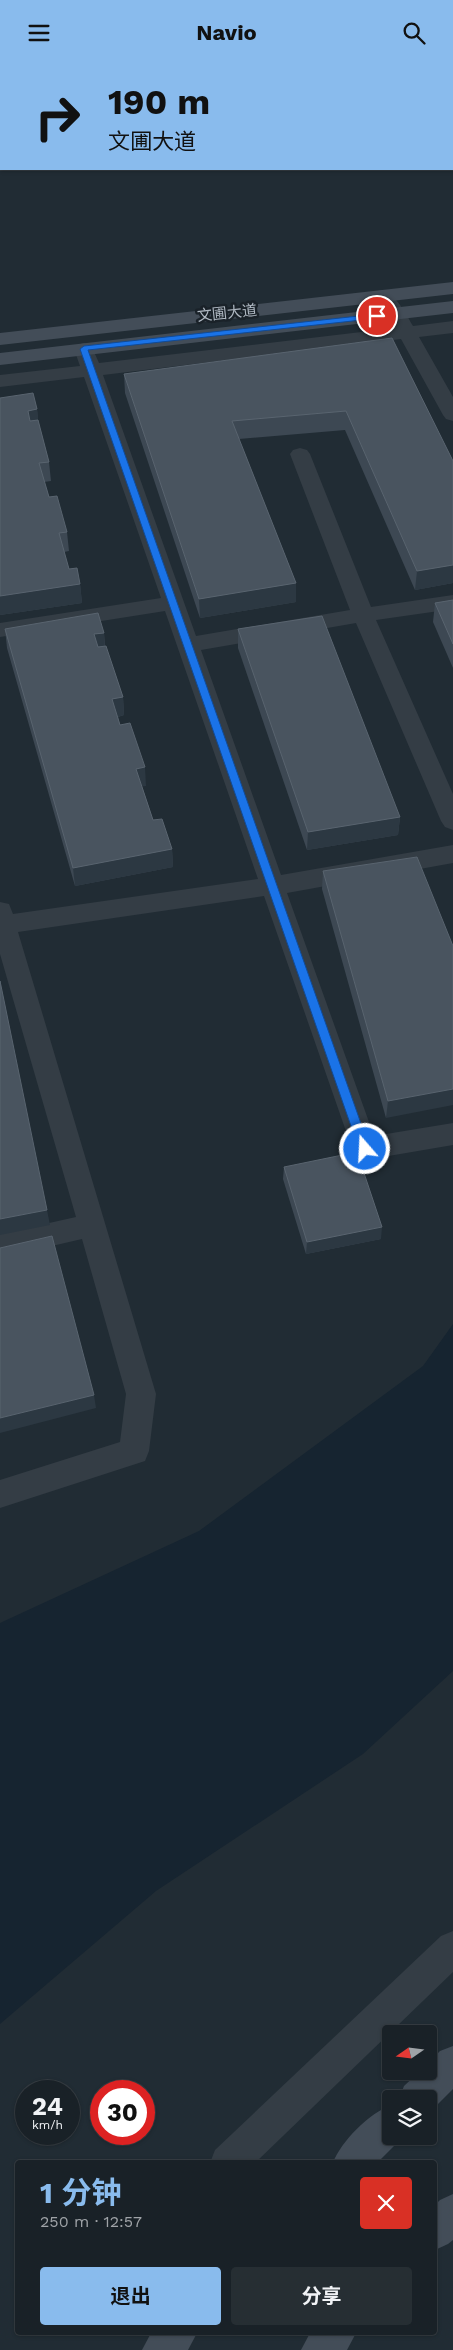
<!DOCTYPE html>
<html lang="zh">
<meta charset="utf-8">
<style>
:root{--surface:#192127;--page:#262e33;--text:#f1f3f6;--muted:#9fa3a7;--line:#373e44;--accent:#89bbed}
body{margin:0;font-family:"Work Sans","Noto Sans SC",sans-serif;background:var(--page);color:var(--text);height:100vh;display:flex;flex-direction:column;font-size:19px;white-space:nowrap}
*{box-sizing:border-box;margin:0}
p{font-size:16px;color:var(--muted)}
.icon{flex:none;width:28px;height:28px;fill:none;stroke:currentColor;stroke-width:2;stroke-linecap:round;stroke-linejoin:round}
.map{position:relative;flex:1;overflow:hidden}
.side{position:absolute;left:15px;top:2095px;width:422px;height:175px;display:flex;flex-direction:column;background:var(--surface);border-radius:5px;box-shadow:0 1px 4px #0004,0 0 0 1px var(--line)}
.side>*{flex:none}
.banner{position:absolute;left:0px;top:0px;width:454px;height:105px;box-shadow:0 1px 4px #0004,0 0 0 1px var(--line);background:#89bbed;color:#111;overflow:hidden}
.needle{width:32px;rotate:256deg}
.tools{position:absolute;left:382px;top:1960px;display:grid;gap:10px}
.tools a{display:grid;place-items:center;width:55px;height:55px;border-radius:5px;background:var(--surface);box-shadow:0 1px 4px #0004,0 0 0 1px var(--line);font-size:25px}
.speed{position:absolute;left:15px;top:2015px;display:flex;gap:10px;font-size:25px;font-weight:700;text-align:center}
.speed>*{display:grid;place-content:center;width:65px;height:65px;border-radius:50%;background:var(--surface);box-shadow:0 1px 4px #0004,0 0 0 1px var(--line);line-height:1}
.speed small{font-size:12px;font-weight:400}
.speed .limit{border:8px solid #d22;background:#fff;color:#111}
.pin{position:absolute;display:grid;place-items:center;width:42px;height:42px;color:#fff;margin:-21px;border:2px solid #fff;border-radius:50%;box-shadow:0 1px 5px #0007}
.me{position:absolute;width:55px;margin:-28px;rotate:341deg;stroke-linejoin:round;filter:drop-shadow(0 0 4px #0008)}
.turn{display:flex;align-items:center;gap:18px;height:105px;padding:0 25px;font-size:22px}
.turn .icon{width:65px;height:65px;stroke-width:2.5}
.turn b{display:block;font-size:35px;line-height:42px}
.round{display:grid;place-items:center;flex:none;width:52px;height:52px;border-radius:5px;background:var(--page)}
.head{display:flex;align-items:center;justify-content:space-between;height:85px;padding:0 25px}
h1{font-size:30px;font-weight:700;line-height:38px;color:var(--accent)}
.primary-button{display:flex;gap:10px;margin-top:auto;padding:10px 25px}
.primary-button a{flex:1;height:58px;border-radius:5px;background:var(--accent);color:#111;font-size:20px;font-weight:700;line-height:58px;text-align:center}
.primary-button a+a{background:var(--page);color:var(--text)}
header{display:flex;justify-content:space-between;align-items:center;height:65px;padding:0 25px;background:var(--accent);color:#111;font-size:22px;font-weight:700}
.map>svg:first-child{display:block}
.water{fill:#162430}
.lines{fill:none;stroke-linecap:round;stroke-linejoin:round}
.minor{fill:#343d45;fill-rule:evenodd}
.secondary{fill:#434d58;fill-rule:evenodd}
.wall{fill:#3d4853}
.shaded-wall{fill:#2c3842}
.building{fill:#49545f;stroke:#59646f}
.route{fill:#1a73e8;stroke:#114b97}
.labels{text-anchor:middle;stroke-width:5;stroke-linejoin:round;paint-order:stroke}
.far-street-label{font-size:15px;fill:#afb8c2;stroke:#1a2229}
</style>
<header><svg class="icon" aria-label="menu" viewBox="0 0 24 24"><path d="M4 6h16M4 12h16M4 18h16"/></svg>Navio<svg class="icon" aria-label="search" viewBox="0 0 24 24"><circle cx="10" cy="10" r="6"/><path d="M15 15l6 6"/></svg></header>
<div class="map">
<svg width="453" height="2285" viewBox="0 0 453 2285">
<rect width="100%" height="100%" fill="#212c34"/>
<path class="water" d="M453,1259v347l-90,83 -207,137 -156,133v-401l199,-92 224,-165z"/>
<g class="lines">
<g class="minor">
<path d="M382,225c14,4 24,24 31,36l40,-5v12l-34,4 34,60v24l-7,-2 -3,-4 -42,-76 -298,36 93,261 154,-26 -60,-156 3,-4 7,-2 7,2 3,4 61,153 82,-12v14l-77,11 77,174v36l-8,-3 -4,-6 -85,-198 -155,27 80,225 172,-30v18l-166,30 87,243 79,-13v22l-88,15 -10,-3 -91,-261 -246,36 138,462 -7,57 -4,10 -145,47v-28l120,-38 6,-48 -44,-155 -82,19v-24l76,-17 -76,-263v-52l9,2 4,10 245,-35 -93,-268 -165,26v-14l161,-25 -77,-221 -84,10v-12l80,-9 -6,-17 3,-4 7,-2 7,2 8,18 296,-35 -22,-32 2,-4z"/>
<path d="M453,1866v41l-198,191h-45l5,-13 226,-214z"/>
</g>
<g class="secondary">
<path d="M453,217v12l-453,51v-12z"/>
<path d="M453,236v12l-453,52v-12z"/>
<path d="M453,1981v43l-23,23 -1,-13h-30l5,-13 16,-15h9v-9l11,-11z"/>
<path d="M391,2040v31h13l-27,27h-44c8,-22 37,-50 58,-58z"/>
<path d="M453,2129v46l-5,4 -13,6v-45l5,-5z"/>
<path d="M151,2268h46l-9,17h-46z"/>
<path d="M310,2268h46l-9,17h-46z"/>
</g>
</g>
<g class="wall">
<path d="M392,273l61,123v122l-38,7 -70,-160 -106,9 57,144v19l-96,16 -75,-225 -1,-19z"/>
<path d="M0,333l37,11 1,12 11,41 2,19 -7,1 5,15 18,35 2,19 -5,1 5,17 11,15 2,19 -82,12z"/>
<path d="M453,535v68l-20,-46 2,-19z"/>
<path d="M5,564l99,4 1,13 18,51 1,18 -6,2 2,8 26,61h-4l11,34 19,29 1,18 -98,19 -68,-238z"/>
<path d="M238,564l162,188 -2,18 -91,15 -69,-202z"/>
<path d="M323,806l130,75 -67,172 -64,-229z"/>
<path d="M284,1102l97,72 -75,15 -23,-75z"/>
</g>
<g class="shaded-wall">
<path d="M37,344l2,19 -9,2 -2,-19z"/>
<path d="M453,500v18l-38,7 2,-19z"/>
<path d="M296,518v19l-96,16 -1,-19z"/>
<path d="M80,519l2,19 -82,12v-19z"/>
<path d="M104,568l1,18 -10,2 -1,-19z"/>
<path d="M123,632l1,18 -10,3 -2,-19z"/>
<path d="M145,702l1,19 -9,1 -1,-18z"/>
<path d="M400,752l-2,18 -91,15 1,-18z"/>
<path d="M172,784l1,18 -98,19 -2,-18z"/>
<path d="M453,1024v16l-67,13 2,-17z"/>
<path d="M47,1145l3,15 -50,10v-16z"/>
<path d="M382,1162l-1,12 -75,15 1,-12z"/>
<path d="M94,1330l2,13 -96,25v-15z"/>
</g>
<g class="building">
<path d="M392,273l61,123v104l-36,6 -71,-160 -114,10 64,162 -97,16 -75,-225z"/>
<path d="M33,328l4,16 -9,2 2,10 8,-1 11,42 -10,1 10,34 8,-1 10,36 -8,1 10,36 8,-1 3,16 -80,12v-198z"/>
<path d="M453,535v44l-18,-41z"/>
<path d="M98,548l6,20 -10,1 4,13 8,-1 17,51 -11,2 8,26 10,-2 15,44 -9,2 17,51 9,-1 10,30 -99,19 -68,-239z"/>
<path d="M322,551l78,201 -92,15 -70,-203z"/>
<path d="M417,792l36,89v143l-65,12 -65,-230z"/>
<path d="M0,916l47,229 -47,9z"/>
<path d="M357,1087l25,75 -75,15 -23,-75z"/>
<path d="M52,1171l42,159 -94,23v-170z"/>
</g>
<path class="route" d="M377,249l4,2 -1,2 -292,32 282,799 -5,4 -6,-4 -279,-800 4,-3z"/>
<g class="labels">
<g class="far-street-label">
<text transform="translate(227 248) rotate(-6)" y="5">文圃大道</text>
</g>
</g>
</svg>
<div class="tools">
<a><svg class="needle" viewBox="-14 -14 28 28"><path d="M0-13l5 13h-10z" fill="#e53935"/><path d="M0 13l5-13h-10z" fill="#9fa3a7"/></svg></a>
<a><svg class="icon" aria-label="layers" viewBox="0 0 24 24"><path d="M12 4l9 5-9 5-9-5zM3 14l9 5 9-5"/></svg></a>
</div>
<div class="speed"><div>24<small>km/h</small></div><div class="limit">30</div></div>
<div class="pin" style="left:377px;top:251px;background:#d93025"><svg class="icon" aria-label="arrive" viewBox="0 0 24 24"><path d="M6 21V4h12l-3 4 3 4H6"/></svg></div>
<svg class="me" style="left:365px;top:1084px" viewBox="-20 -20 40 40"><circle r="17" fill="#1a73e8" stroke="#fff" stroke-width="3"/><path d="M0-11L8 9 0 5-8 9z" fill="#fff"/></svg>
<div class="banner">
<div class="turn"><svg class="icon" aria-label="right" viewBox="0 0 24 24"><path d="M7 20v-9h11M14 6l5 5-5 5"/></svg><div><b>190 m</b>文圃大道</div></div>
</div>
<section class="side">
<div class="head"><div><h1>1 分钟</h1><p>250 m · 12:57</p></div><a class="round" style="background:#d93025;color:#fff"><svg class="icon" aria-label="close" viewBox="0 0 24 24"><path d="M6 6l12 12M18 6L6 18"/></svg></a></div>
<div class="primary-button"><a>退出</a><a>分享</a></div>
</section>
</div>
